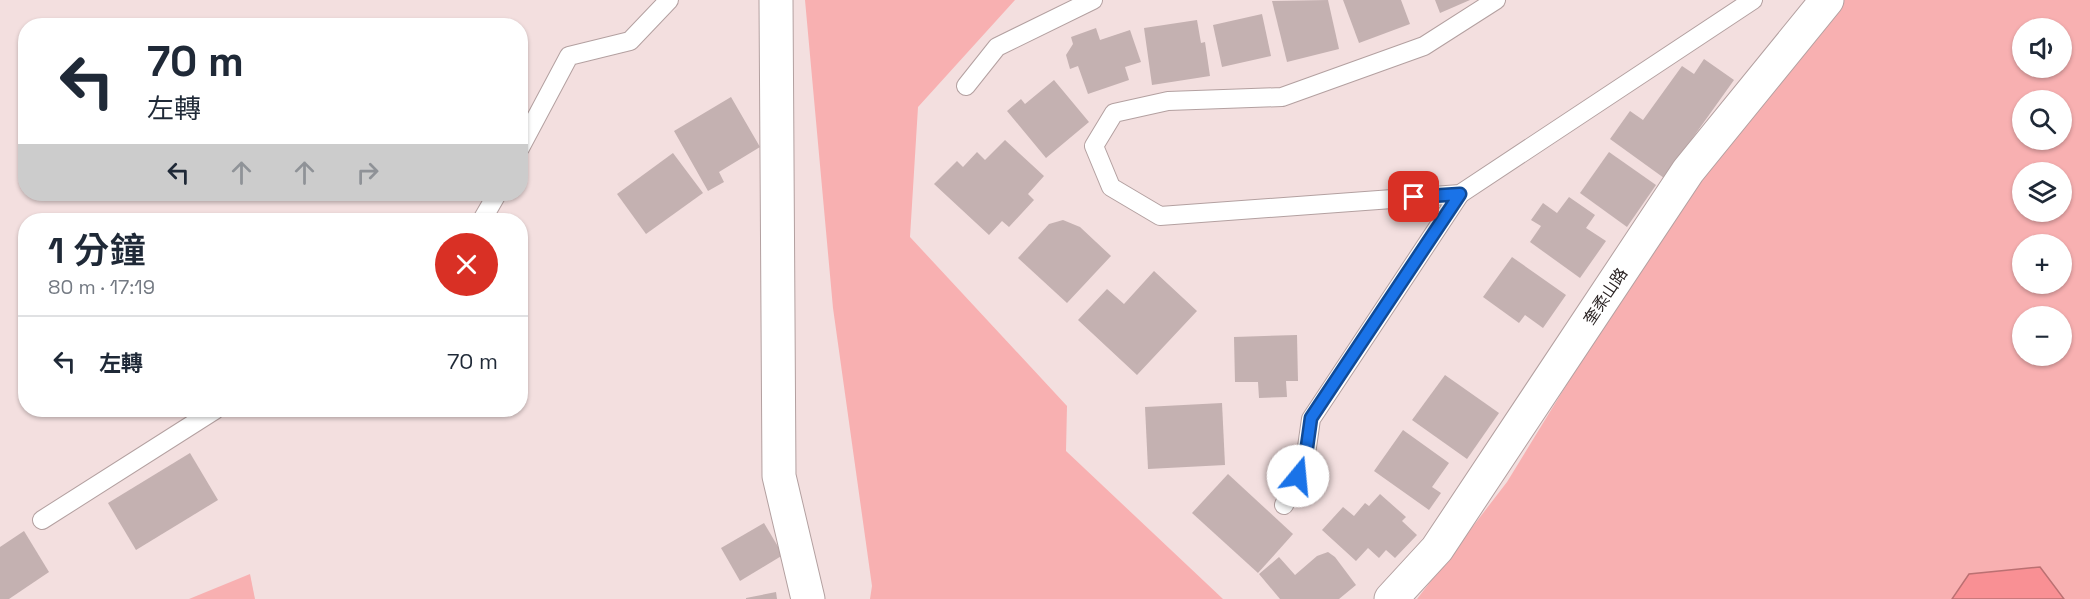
<!DOCTYPE html>
<html lang="zh-TW">
<meta charset="utf-8">
<style>
:root{--surface:#fff;--page:#f6f6f7;--text:#1f2937;--muted:#747a83;--line:#e0e1e3}
body{margin:0;font-family:"Space Grotesk","Noto Sans TC",sans-serif;background:var(--page);color:var(--text);height:100vh;display:flex;flex-direction:column;font-size:22px;white-space:nowrap}
*{box-sizing:border-box;margin:0}
p{font-size:20px;color:var(--muted)}
.icon{flex:none;width:33px;height:33px;fill:none;stroke:currentColor;stroke-width:2;stroke-linecap:round;stroke-linejoin:round}
.map{position:relative;flex:1;overflow:hidden}
.sheet{position:absolute;left:18px;top:213px;width:510px;height:204px;display:flex;flex-direction:column;background:var(--surface);border-radius:24px;box-shadow:0 2px 4px #0004}
.sheet>*{flex:none}
.hud{position:absolute;left:18px;top:18px;width:510px;height:183px;border-radius:24px;box-shadow:0 2px 4px #0004;background:#fff;color:var(--text);overflow:hidden}
.controls{position:absolute;left:2012px;top:18px;display:grid;gap:12px}
.controls a{display:grid;place-items:center;width:60px;height:60px;border-radius:50%;background:var(--surface);box-shadow:0 2px 4px #0004;font-size:30px}
.pin{position:absolute;display:grid;place-items:center;width:51px;height:51px;color:#fff;margin:-26px;border-radius:12px;box-shadow:0 3px 9px #0006}
.me{position:absolute;width:66px;margin:-33px;rotate:17deg;stroke-linejoin:round;filter:drop-shadow(0 0 4px #0008)}
.turn{display:flex;align-items:center;gap:21px;height:126px;padding:0 30px;font-size:27px}
.turn .icon{width:78px;height:78px;stroke-width:2.5}
.turn b{display:block;font-size:42px;line-height:51px}
.lanes{display:flex;align-items:center;height:57px;padding:0 30px;background:#0003;justify-content:center;gap:30px;direction:ltr}
.lanes .off{opacity:.35}
.round{display:grid;place-items:center;flex:none;width:63px;height:63px;border-radius:32px;background:var(--page)}
.headline{display:flex;align-items:center;justify-content:space-between;height:102px;padding:0 30px}
h1{font-size:36px;font-weight:600;line-height:45px}
ul{padding:0;list-style:none}
li{display:flex;align-items:center;gap:18px;height:90px;padding:0 30px;border-top:2px solid var(--line)}
li div{flex:1}
li b{display:block;font-size:22px}
li em{font-style:normal}
.map>svg:first-child{display:block}
.green{fill:#f8b0b1;fill-rule:evenodd}
.water{fill:#f99094;stroke:#bb7072;stroke-width:1.5}
.building{fill:#c4b1b1}
.lines{fill:none;stroke-linecap:round;stroke-linejoin:round}
.lane-casing{stroke:#b3a0a0;stroke-width:20}
.street-casing{stroke:#b3a0a0;stroke-width:35}
.secondary-casing{stroke:#b3a0a0;stroke-width:35}
.lane{stroke:#fff;stroke-width:18}
.street{stroke:#fff;stroke-width:33}
.secondary{stroke:#fff;stroke-width:33}
.route-casing{stroke:#114b97;stroke-width:15}
.route{stroke:#1a73e8;stroke-width:10}
.labels{text-anchor:middle;stroke-width:4.5;stroke-linejoin:round;paint-order:stroke}
.street-label{font-size:16px;fill:#2b2424;stroke:#fff}
</style>
<div class="map">
<svg width="2090" height="599" viewBox="0 0 2090 599">
<rect width="100%" height="100%" fill="#f3dfdf"/>
<g class="green">
<path d="M805,0h210l-97,107 -8,130 157,169 -1,45 157,148h-353l2,-13 -39,-278z"/>
<path d="M1819,0h271v599h-26l-25,-32 -69,7 -18,25h-535l90,-117 197,-322zM2022,28h39v40h-39zM2022,100h39v40h-39zM2022,172h39v40h-39zM2022,244h39v40h-39zM2022,316h39v40h-39z"/>
<path d="M250,574l5,25h-66z"/>
</g>
<path class="water" d="M2040,567l24,32h-112l17,-25z"/>
<g class="building">
<path d="M1328,0l11,49 -52,13 -15,-61z"/>
<path d="M1343,0h58l9,24 -51,19z"/>
<path d="M1435,0h35l-30,13z"/>
<path d="M1262,14l9,42 -49,11 -9,-42z"/>
<path d="M1197,20l4,23 4,-1 5,34 -58,9 -8,-57z"/>
<path d="M1096,28l4,12 30,-10 11,32 -16,5 4,13 -41,14 -10,-28 -8,3 -4,-14 7,-11 -2,-7z"/>
<path d="M1704,59l30,21 -70,98 -54,-39 20,-28 13,9 39,-54 12,8z"/>
<path d="M1054,80l35,42 -43,36 -39,-47 14,-12 4,5z"/>
<path d="M731,97l29,50 -41,25 5,10 -16,9 -34,-60z"/>
<path d="M1005,140l39,36 -16,18 6,6 -25,27 -7,-6 -13,14 -55,-51 23,-23 6,6 14,-15 8,8z"/>
<path d="M1609,152l47,33 -29,42 -47,-34z"/>
<path d="M673,153l30,40 -57,41 -29,-40z"/>
<path d="M1569,197l26,18 -9,13 20,13 -26,37 -50,-36 11,-16 -10,-6 12,-17 14,10z"/>
<path d="M1063,220l17,7 31,29 -44,47 -49,-45 31,-34z"/>
<path d="M1512,257l54,38 -23,33 -18,-13 -6,8 -36,-26z"/>
<path d="M1154,271l43,40 -60,64 -59,-55 29,-31 17,15z"/>
<path d="M1297,335l1,46h-12l1,16 -28,1 -1,-16h-23l-1,-45z"/>
<path d="M1445,375l54,38 -32,46 -55,-39z"/>
<path d="M1222,403l3,62 -77,4 -3,-62z"/>
<path d="M1403,430l46,33 -17,24 9,6 -12,17 -55,-39z"/>
<path d="M190,453l28,47 -82,50 -28,-47z"/>
<path d="M1228,474l65,60 -35,39 -66,-60z"/>
<path d="M1380,494l26,23 -4,4 15,14 -22,23 -9,-8 -7,8 -11,-10 -12,13 -34,-31 21,-23 11,9 11,-13 4,3z"/>
<path d="M764,523l19,32 -43,26 -19,-33z"/>
<path d="M24,531l25,41 -40,27h-9v-52z"/>
<path d="M1328,552l7,5 21,28 -17,14h-59l-21,-25 20,-17 16,18 22,-19z"/>
<path d="M776,592l1,7h-31v-1z"/>
</g>
<g class="lines">
<defs>
<g id="lane">
<path d="M1496,0l-72,46 -142,51 -114,4 -54,12 -20,33 17,41 49,29 300,-22 293,-194"/>
<path d="M966,86l31,-39 96,-47"/>
<path d="M520,148l49,-92 61,-15 39,-41"/>
<path d="M482,220l15,-26"/>
<path d="M1284,505l21,-44 6,-42 149,-225"/>
<path d="M42,520l173,-110"/>
</g>
<path id="street" d="M776,0l3,476 29,123"/>
<path id="secondary" d="M1391,599l46,-50 251,-378 139,-171"/>
</defs>
<use href="#lane" class="lane-casing"/>
<use href="#street" class="street-casing"/>
<use href="#secondary" class="secondary-casing"/>
<use href="#lane" class="lane"/>
<use href="#street" class="street"/>
<use href="#secondary" class="secondary"/>
</g>
<g class="lines">
<defs>
<path id="route" d="M1298,476l7,-15 6,-43 149,-224 -46,3"/>
</defs>
<use href="#route" class="route-casing"/>
<use href="#route" class="route"/>
</g>
<g class="labels">
<g class="street-label">
<text transform="translate(1605 296) rotate(-56)" y="6">奎柔山路</text>
</g>
</g>
</svg>
<div class="controls">
<a><svg class="icon" aria-label="sound" viewBox="0 0 24 24"><path d="M4 9h4l5-4v14l-5-4H4zM17 9q2 3 0 6"/></svg></a>
<a><svg class="icon" aria-label="search" viewBox="0 0 24 24"><circle cx="10" cy="10" r="6"/><path d="M15 15l6 6"/></svg></a>
<a><svg class="icon" aria-label="layers" viewBox="0 0 24 24"><path d="M12 4l9 5-9 5-9-5zM3 14l9 5 9-5"/></svg></a>
<a>+</a>
<a>−</a>
</div>
<div class="pin" style="left:1414px;top:197px;background:#d93025"><svg class="icon" aria-label="arrive" viewBox="0 0 24 24"><path d="M6 21V4h12l-3 4 3 4H6"/></svg></div>
<svg class="me" style="left:1298px;top:476px" viewBox="-20 -20 40 40"><circle r="19" fill="#fff"/><path d="M0-13L10 11 0 6-10 11z" fill="#1a73e8"/></svg>
<div class="hud">
<div class="turn"><svg class="icon" aria-label="left" viewBox="0 0 24 24"><path d="M17 20v-9H6M10 6l-5 5 5 5"/></svg><div><b>70 m</b>左轉</div></div>
<div class="lanes"><svg class="icon" aria-label="left" viewBox="0 0 24 24"><path d="M17 20v-9H6M10 6l-5 5 5 5"/></svg><svg class="icon off" aria-label="ahead" viewBox="0 0 24 24"><path d="M12 20V5M6 11l6-6 6 6"/></svg><svg class="icon off" aria-label="ahead" viewBox="0 0 24 24"><path d="M12 20V5M6 11l6-6 6 6"/></svg><svg class="icon off" aria-label="right" viewBox="0 0 24 24"><path d="M7 20v-9h11M14 6l5 5-5 5"/></svg></div>
</div>
<section class="sheet">
<div class="headline"><div><h1>1 分鐘</h1><p>80 m · 17:19</p></div><a class="round" style="background:#d93025;color:#fff"><svg class="icon" aria-label="close" viewBox="0 0 24 24"><path d="M6 6l12 12M18 6L6 18"/></svg></a></div>
<ul>
<li><svg class="icon" aria-label="left" viewBox="0 0 24 24"><path d="M17 20v-9H6M10 6l-5 5 5 5"/></svg><div><b>左轉</b></div><em>70 m</em></li>
</ul>
</section>
</div>
